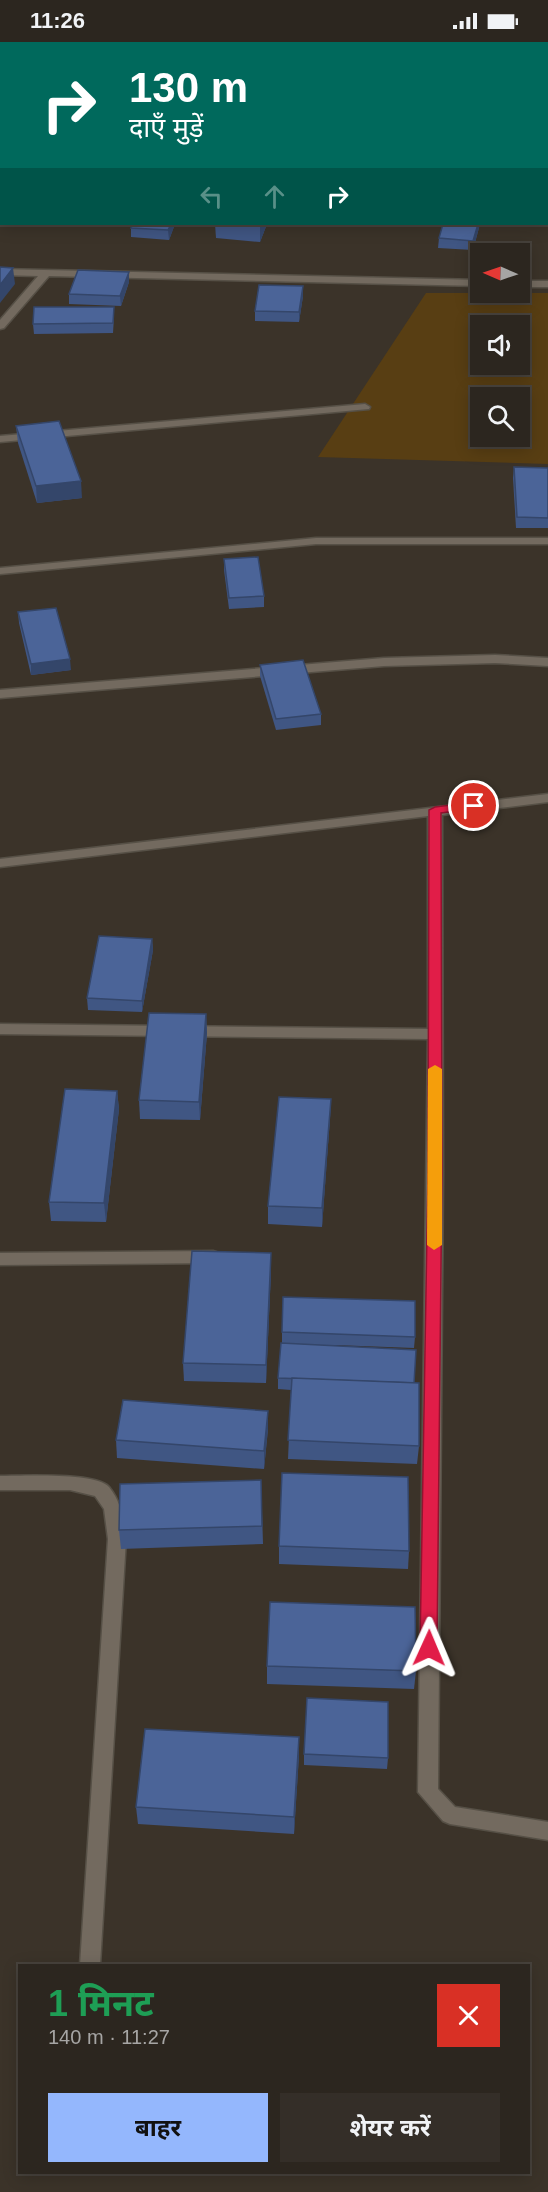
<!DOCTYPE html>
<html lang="hi">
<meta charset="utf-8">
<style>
:root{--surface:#2c261f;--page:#342e28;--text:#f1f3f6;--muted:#a6a5a4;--line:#48433d;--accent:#94b7fd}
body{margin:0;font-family:Arial,"Noto Sans Devanagari",sans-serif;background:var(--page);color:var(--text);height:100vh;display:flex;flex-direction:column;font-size:22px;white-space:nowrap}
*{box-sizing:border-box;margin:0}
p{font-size:20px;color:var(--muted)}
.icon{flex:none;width:33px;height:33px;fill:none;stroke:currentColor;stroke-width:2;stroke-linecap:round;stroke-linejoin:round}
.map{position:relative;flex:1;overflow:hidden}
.details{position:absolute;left:18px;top:1922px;width:512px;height:210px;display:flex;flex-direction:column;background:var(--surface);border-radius:0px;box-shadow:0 3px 15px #0003,0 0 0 2px var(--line)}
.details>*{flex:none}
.top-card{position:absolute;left:0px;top:0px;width:549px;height:183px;box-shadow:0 3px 15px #0003,0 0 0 2px var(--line);background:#00695c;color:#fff;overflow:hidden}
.needle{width:39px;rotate:272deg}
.fabs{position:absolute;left:470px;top:201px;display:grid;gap:12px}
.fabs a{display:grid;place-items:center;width:60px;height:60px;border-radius:0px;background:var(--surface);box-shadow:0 3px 15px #0003,0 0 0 2px var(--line);font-size:30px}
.pin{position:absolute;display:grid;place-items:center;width:51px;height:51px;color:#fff;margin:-26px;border:3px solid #fff;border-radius:50%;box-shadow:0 2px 6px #0007}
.me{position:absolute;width:66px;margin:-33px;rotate:1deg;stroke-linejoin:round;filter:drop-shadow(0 0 4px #0008)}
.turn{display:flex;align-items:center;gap:21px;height:126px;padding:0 30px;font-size:27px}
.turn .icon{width:78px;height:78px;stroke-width:2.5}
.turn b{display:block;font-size:42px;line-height:51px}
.lanes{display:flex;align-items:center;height:57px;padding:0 30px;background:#0003;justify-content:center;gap:30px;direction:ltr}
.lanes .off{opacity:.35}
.round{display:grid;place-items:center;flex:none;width:63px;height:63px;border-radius:0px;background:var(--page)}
.summary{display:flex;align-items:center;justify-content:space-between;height:102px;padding:0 30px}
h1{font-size:36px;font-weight:700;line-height:45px;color:#1e9e55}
.primary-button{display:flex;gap:12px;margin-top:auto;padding:12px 30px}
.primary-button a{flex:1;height:69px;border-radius:0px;background:var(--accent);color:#111;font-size:24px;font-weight:700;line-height:69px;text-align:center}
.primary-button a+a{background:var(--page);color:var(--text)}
.status{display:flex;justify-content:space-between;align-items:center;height:42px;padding:0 30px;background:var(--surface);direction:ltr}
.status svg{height:16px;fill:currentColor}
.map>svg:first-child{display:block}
.green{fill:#583e13;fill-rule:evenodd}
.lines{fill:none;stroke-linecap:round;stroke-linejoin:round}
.street-casing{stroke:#565046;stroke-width:3}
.secondary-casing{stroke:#565046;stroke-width:3}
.street{fill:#736a5f;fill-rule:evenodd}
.secondary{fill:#736a5f;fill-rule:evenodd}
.wall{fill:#405683}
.shaded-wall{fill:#34466a}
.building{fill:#4b6498;stroke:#34466a;stroke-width:1.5}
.route{fill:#e11d48;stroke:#92132f;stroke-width:1.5}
.slow{fill:#f59e0b}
</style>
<div class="status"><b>11:26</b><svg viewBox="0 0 49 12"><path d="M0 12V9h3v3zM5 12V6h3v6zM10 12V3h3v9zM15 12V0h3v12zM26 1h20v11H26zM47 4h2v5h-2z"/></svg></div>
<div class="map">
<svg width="548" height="2150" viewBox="0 0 548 2150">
<rect width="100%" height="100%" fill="#3b3329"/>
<path class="green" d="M426,251h122v171l-230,-7zM480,284h39v38h-39zM480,356h39v38h-39z"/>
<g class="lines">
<defs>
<g id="street">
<path d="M228,0h9l-10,2z"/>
<rect x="474" y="0" width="8" height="2"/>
<rect x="0" y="77" width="2" height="6"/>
<rect x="0" y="149" width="2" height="6"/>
<path d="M0,227l480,11v6l-431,-10 -45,52 -4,1v-9l38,-44 -38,-1z"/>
<rect x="519" y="239" width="29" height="6"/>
<path d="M365,362l5,3 -1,2 -369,33v-6z"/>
<path d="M316,496h232v6h-232l-316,30v-6z"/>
<path d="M495,613l53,3v8l-53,-3 -111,3 -384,32v-8l384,-32z"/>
<path d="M548,752v8l-106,13 1,357 -5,617 17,18 93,15v18l-98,-16 -7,-3 -25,-29 10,-753 -428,-5v-10l428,5v-213l-428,51v-8z"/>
<path d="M213,1209l6,2 2,4 -2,4 -6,2 -213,2v-12z"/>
<path d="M0,1434c21,0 96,-4 109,11 13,16 14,33 17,52l-26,426h-20l28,-426 -4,-30 -9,-13 -25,-6h-70z"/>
</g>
<g id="secondary">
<path d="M44,0h8l-9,2z"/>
<path d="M0,42h2l-2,6z"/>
</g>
</defs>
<use href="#street" class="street-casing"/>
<use href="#secondary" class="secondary-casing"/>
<use href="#street" class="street"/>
<use href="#secondary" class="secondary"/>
</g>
<g class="wall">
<path d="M535,0h13v3v-1h-13z"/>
<path d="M175,182l-6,16 -38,-3v-9z"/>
<path d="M215,182h52l-7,18 -44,-4z"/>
<path d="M480,182l-7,26 -35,-2 1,-10z"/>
<path d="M129,240l-8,24 -52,-2v-10z"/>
<path d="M303,244v10l-4,26 -44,-1v-10z"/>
<path d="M114,275l-1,16 -79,1 -1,-10z"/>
<path d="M16,384l66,72 -45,5 -19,-60z"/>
<path d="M514,425l34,1v60h-32l-3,-50z"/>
<path d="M224,517l40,37v11l-35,2 -5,-39z"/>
<path d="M18,570l53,58 -40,5 -12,-52z"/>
<path d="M260,623l61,49v11l-45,5 -16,-54z"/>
<path d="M152,897l1,11 -11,62 -54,-2 -1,-12z"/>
<path d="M206,972l1,19 -7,87 -60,-1 -1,-19z"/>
<path d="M117,1049l2,18 -13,113 -55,-1 -2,-19z"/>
<path d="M331,1057l-1,19 -8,109 -54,-3v-18z"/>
<path d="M271,1211v19l-5,111 -82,-2 -1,-18z"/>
<path d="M282,1290l133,5 -1,11 -80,-3 80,38 5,63 -2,18 -129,-5 3,-69 -13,-1v-11l4,-35z"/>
<path d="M268,1369v18l-4,40 -147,-11 -1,-18z"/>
<path d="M261,1438l2,64 -142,5 -2,-19z"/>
<path d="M279,1504l130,5 -1,18 -129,-5z"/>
<path d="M267,1624l149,5 -2,18 -147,-5z"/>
<path d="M304,1712l84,4 -1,11 -83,-4z"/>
<path d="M299,1713l-5,79 -156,-10 -2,-17z"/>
</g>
<g class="shaded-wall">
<path d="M171,182h4l-6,16 -1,-10z"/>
<path d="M261,182h6l-7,18v-16z"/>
<path d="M478,182h2l-7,26v-9z"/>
<path d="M13,226l2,16 -15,19v-18z"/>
<path d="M129,230v10l-8,24 -1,-10z"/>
<path d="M303,244v10l-4,26v-10z"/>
<path d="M81,439l1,17 -45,5 -1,-17z"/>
<path d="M70,617l1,11 -40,5v-11z"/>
<path d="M152,897l1,11 -11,62v-11z"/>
<path d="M206,972l1,19 -7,87 -1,-18z"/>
<path d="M117,1049l2,18 -13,113 -2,-19z"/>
<path d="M331,1057l-1,19 -8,109v-19z"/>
<path d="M271,1211v19l-5,111v-18z"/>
<path d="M268,1369v18l-4,40v-18z"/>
<path d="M299,1695v18l-5,79v-17z"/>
</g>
<g class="building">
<path d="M133,182h38l-3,6 -37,-2z"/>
<path d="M229,182h32l-1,2z"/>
<path d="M443,182h35l-5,17 -34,-3z"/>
<path d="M0,225l13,1 -13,17z"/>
<path d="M78,228l51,2 -9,24 -51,-2z"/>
<path d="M259,243l44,1 -4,26 -44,-1z"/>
<path d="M34,265h80l-1,16 -80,1z"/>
<path d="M59,379l22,60 -45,5 -20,-60z"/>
<path d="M514,425l34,1v50l-31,-1z"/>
<path d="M258,515l6,39 -35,2 -5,-39z"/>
<path d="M56,566l14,51 -39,5 -13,-52z"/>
<path d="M303,618l18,54 -45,5 -16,-54z"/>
<path d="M99,894l53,3 -10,62 -55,-3z"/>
<path d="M149,971l57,1 -7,88 -60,-2z"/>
<path d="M65,1047l52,2 -13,112 -55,-1z"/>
<path d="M279,1055l52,2 -9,109 -54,-2z"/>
<path d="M192,1209l79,2 -5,112 -83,-2z"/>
<path d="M283,1255l132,4v36l-133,-5z"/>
<path d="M281,1301l135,7 -2,33 -136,-5z"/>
<path d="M292,1336l127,5v63l-131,-6z"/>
<path d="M123,1358l145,11 -4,40 -148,-11z"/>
<path d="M282,1431l126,4 1,74 -130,-5z"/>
<path d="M261,1438l1,46 -143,4 1,-46z"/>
<path d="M270,1560l145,5 1,64 -149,-5z"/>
<path d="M307,1656l81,4v56l-84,-4z"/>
<path d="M145,1687l154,8 -5,80 -158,-10z"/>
</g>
<path class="route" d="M474,760l5,1v5l-38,5 1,359 -5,476 -3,5 -5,2 -6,-2 -3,-5 8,-476 1,-362 6,-3z"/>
<path class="slow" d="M435,1023l7,4v176l-8,5 -7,-5 1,-176z"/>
</svg>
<div class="fabs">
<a><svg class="needle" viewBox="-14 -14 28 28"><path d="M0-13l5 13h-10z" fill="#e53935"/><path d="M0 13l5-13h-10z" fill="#a6a5a4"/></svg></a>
<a><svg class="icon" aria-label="sound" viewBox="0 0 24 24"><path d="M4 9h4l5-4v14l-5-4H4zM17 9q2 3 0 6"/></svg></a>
<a><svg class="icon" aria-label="search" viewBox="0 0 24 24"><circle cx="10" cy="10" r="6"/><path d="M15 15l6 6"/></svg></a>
</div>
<div class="pin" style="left:474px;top:764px;background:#d93025"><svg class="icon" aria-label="arrive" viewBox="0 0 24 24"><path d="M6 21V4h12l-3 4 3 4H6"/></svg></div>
<svg class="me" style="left:429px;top:1606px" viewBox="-20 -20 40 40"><path d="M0-17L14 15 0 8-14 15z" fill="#e11d48" stroke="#fff" stroke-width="4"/></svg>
<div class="top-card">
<div class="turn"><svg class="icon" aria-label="right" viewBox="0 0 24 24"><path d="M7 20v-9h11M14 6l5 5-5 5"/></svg><div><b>130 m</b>दाएँ मुड़ें</div></div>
<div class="lanes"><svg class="icon off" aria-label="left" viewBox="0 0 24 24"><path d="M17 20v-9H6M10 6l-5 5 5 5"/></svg><svg class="icon off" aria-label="ahead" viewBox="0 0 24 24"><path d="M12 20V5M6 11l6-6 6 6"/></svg><svg class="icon" aria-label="right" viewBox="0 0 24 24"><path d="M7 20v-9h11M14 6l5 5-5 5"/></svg></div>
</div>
<section class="details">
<div class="summary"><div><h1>1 मिनट</h1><p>140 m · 11:27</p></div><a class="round" style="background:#d93025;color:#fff"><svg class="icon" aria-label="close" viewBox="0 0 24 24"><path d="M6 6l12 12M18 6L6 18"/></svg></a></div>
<div class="primary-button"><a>बाहर</a><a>शेयर करें</a></div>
</section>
</div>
